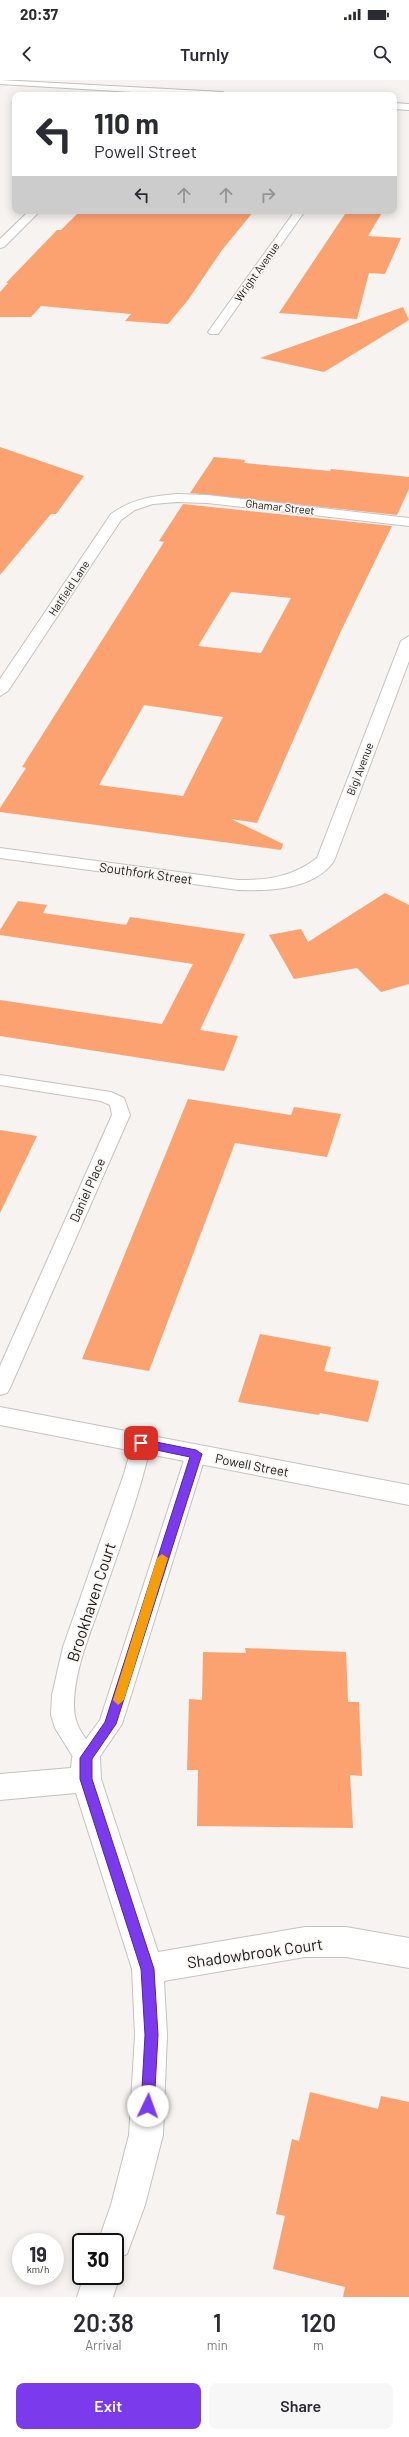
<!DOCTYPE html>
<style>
:root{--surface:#fff;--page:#f7f7f7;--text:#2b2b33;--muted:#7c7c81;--accent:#7c3aed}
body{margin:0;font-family:Barlow,sans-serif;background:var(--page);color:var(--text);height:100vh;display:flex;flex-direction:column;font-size:15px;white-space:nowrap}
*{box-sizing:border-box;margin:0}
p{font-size:13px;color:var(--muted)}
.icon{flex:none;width:22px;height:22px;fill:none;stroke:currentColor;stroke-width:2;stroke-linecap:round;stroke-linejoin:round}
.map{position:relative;height:2217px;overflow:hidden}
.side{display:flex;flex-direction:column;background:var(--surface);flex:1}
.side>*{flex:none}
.guide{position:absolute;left:12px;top:12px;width:385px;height:122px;border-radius:8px;box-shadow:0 2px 10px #0003;background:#fff;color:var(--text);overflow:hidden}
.speed{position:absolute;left:12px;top:2153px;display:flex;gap:8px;font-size:20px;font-weight:700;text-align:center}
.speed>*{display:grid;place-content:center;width:52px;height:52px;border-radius:50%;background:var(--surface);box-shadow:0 2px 10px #0003;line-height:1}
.speed small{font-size:10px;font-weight:400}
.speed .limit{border:2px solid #111;border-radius:6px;background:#fff;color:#111}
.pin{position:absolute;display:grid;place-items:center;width:34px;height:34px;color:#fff;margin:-17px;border-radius:8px;box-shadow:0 2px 6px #0006}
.me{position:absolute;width:44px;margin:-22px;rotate:3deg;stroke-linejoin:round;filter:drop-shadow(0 0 3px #0008)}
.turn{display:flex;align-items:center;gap:14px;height:84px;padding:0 16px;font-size:18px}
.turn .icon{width:52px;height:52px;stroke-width:2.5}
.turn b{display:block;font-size:28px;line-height:34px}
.lanes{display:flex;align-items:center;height:38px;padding:0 16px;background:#0003;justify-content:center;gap:20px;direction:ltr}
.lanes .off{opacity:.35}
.eta{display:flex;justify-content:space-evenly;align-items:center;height:68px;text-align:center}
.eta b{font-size:24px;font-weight:600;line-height:28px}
.button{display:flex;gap:8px;margin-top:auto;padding:8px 16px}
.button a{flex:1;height:46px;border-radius:8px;background:var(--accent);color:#fff;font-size:16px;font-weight:600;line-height:46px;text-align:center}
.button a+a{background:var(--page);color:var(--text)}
.status{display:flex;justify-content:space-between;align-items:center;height:28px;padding:0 20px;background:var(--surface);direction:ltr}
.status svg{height:11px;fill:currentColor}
header{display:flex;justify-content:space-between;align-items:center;height:52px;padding:0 16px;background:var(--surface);font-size:18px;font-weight:600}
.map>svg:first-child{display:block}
.building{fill:#fca271;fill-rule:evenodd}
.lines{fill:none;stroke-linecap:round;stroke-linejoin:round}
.lane-casing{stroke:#c5c2bf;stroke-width:2}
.street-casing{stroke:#c5c2bf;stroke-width:2}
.secondary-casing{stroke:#c5c2bf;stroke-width:2}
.lane{fill:#fff;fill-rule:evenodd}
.street{fill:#fff;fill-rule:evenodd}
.secondary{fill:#fff;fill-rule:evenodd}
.route{fill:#7c3aed;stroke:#51269a}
.slow{fill:#f59e0b}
.labels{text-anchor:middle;stroke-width:3;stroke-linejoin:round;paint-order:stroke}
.far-street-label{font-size:11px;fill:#1d1c1b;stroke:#f6f3f0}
.street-label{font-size:13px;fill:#1d1c1b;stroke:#f6f3f0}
.near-street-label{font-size:16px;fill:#1d1c1b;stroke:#f6f3f0}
</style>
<div class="status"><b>20:37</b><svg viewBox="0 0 49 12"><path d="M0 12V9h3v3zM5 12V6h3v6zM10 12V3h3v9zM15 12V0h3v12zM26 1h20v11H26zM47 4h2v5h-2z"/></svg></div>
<header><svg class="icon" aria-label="back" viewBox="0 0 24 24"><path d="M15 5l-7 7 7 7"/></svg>Turnly<svg class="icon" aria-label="search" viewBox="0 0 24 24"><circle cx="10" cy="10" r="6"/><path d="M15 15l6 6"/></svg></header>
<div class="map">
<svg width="409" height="2217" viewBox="0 0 409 2217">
<rect width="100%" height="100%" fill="#f6f3f0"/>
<g class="building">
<path d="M80,131h174l-32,39 -34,50 -20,24 -43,-3 6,-7 -90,-8 -10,11h-31v-25l8,-9h-2l51,-53h4z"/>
<path d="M347,131h36l-15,25 33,2 -16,36 -16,-1 -12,46 -78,-6z"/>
<path d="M403,227l6,13 -85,52 -64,-14z"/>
<path d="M0,367l84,29 -28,38h-5l-51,61z"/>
<path d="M214,377l31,3 -1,3 86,8 1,-2 78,8v12l-12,26 -207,-22z"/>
<path d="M183,424l209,22 -52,107 -83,190 -26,-4 52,25 -2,6 -281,-38v-4l26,-40 -4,-1 142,-225 -5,-1zM231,512l60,6 -30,55 -63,-7zM144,625l79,12 -40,79 -84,-11z"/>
<path d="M385,813l24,12v79l-28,8 -24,-24 -63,11 -25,-44 32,-6 7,13z"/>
<path d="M18,821l29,4 -4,8 83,12 4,-8 115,17 -45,96 38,6 -14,35 -224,-35v-36l162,24 31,-60 -193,-29v-5z"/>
<path d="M188,1019l103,16 3,-8 47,7 -14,43 -92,-14 -86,228 -67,-12z"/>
<path d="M0,1050l37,6 -37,77z"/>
<path d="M260,1254l71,13 -7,24 55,10 -11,41 -48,-9 -1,2 -81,-13z"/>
<path d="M245,1568l101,4 2,50h11l3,74 -12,-1 3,53 -156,-2 1,-56h-11l2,-71 13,1 1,-48 43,1z"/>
<path d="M310,2012l68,17 3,-13 28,6v195h-66l2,-10 -72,-18 12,-53 -9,-2 16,-75 7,2z"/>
</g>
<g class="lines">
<defs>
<g id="lane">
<path d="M0,995l111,17 13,6 6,17 -120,273 -3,5 -7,2v-29l112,-251 -2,-10 -9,-4 -101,-16z"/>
<path d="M141,1355l7,3 3,5c-12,56 -34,111 -52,165 -11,31 -25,64 -25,98 0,13 4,22 12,33l14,-19 86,-266 3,-5 7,-3 7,3 3,5 -84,270 -28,41 -8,3 -8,-3 -23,-37 -4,-13 1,-20 11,-48 61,-173 10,-36z"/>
</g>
<g id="street">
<path d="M29,131h11l-36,36 -4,1v-9z"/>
<path d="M295,131h10l-87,123h-8l-2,-2z"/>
<path d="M177,414l30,1 202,23v8l-202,-23 -30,-1 -24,2 -18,6 -14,10 -113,171 -8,5v-17l111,-165c21,-15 41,-18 66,-20z"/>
<path d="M409,556v25l-75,200c-20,29 -65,30 -96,29l-238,-32v-10l238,32c30,0 55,-3 79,-22l84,-217z"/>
<path d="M86,1665l10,4 4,9 1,21 57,173 147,-25h41l63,11v30l-63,-11h-41l-141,24 3,54 -4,100 -18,70 -18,49 -12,5v-17h-17l13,-37 18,-70 6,-100 -3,-66 -56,-176 -76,7v-26l71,-6 1,-10 4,-9z"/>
<path d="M115,2185l5,11 -7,21h-36l7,-21h31z"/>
</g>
<g id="secondary">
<path d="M0,0l223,12 4,3h-45l-182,-11z"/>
<path d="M394,23l15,1v6l-15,-1z"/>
<path d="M0,1327l409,78v20l-409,-80z"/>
</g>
</defs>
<use href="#lane" class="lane-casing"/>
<use href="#street" class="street-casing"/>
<use href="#secondary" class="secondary-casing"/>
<use href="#lane" class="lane"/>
<use href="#street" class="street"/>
<use href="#secondary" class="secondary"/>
</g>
<path class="route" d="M141,1359l55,11 6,4 -86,270 -24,35v20l62,190 4,66 -4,71 -2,5 -4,2 -5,-2 -2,-5 4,-71 -4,-66 -61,-190v-21l25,-36 85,-265 -53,-11v-6z"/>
<path class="slow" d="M162,1474l6,4 -44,142 -6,5 -5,-5 44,-142z"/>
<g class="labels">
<g class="far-street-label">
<text transform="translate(257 192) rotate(-55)" y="4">Wright Avenue</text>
<text transform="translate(280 427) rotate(6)" y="4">Ghamar Street</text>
<text transform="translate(69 508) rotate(-56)" y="4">Hatfield Lane</text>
<text transform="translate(360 689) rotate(-69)" y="4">Bigi Avenue</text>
</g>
<g class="street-label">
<text transform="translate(146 793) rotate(8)" y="5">Southfork Street</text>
<text transform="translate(87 1110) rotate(-66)" y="5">Daniel Place</text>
<text transform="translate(252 1385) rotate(11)" y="5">Powell Street</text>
</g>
<g class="near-street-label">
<text transform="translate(91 1522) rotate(-72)" y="6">Brookhaven Court</text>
<text transform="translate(255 1873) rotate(-8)" y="6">Shadowbrook Court</text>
</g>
</g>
</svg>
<div class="speed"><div>19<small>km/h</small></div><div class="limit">30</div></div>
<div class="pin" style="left:141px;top:1363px;background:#d93025"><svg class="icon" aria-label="arrive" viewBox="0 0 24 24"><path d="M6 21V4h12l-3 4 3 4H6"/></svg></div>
<svg class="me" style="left:148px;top:2026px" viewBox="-20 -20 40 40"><circle r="19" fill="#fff"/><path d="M0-13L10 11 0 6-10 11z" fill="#7c3aed"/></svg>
<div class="guide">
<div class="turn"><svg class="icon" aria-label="left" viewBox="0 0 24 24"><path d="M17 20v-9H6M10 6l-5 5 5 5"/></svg><div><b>110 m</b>Powell Street</div></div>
<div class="lanes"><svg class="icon" aria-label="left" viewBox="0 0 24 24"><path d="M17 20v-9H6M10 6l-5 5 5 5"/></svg><svg class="icon off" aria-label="ahead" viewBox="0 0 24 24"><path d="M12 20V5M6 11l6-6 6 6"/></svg><svg class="icon off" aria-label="ahead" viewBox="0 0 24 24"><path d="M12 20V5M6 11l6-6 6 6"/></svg><svg class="icon off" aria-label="right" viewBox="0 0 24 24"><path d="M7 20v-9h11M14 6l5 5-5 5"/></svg></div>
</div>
</div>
<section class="side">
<div class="eta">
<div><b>20:38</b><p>Arrival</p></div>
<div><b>1</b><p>min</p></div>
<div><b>120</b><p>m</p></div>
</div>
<div class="button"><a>Exit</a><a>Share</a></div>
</section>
